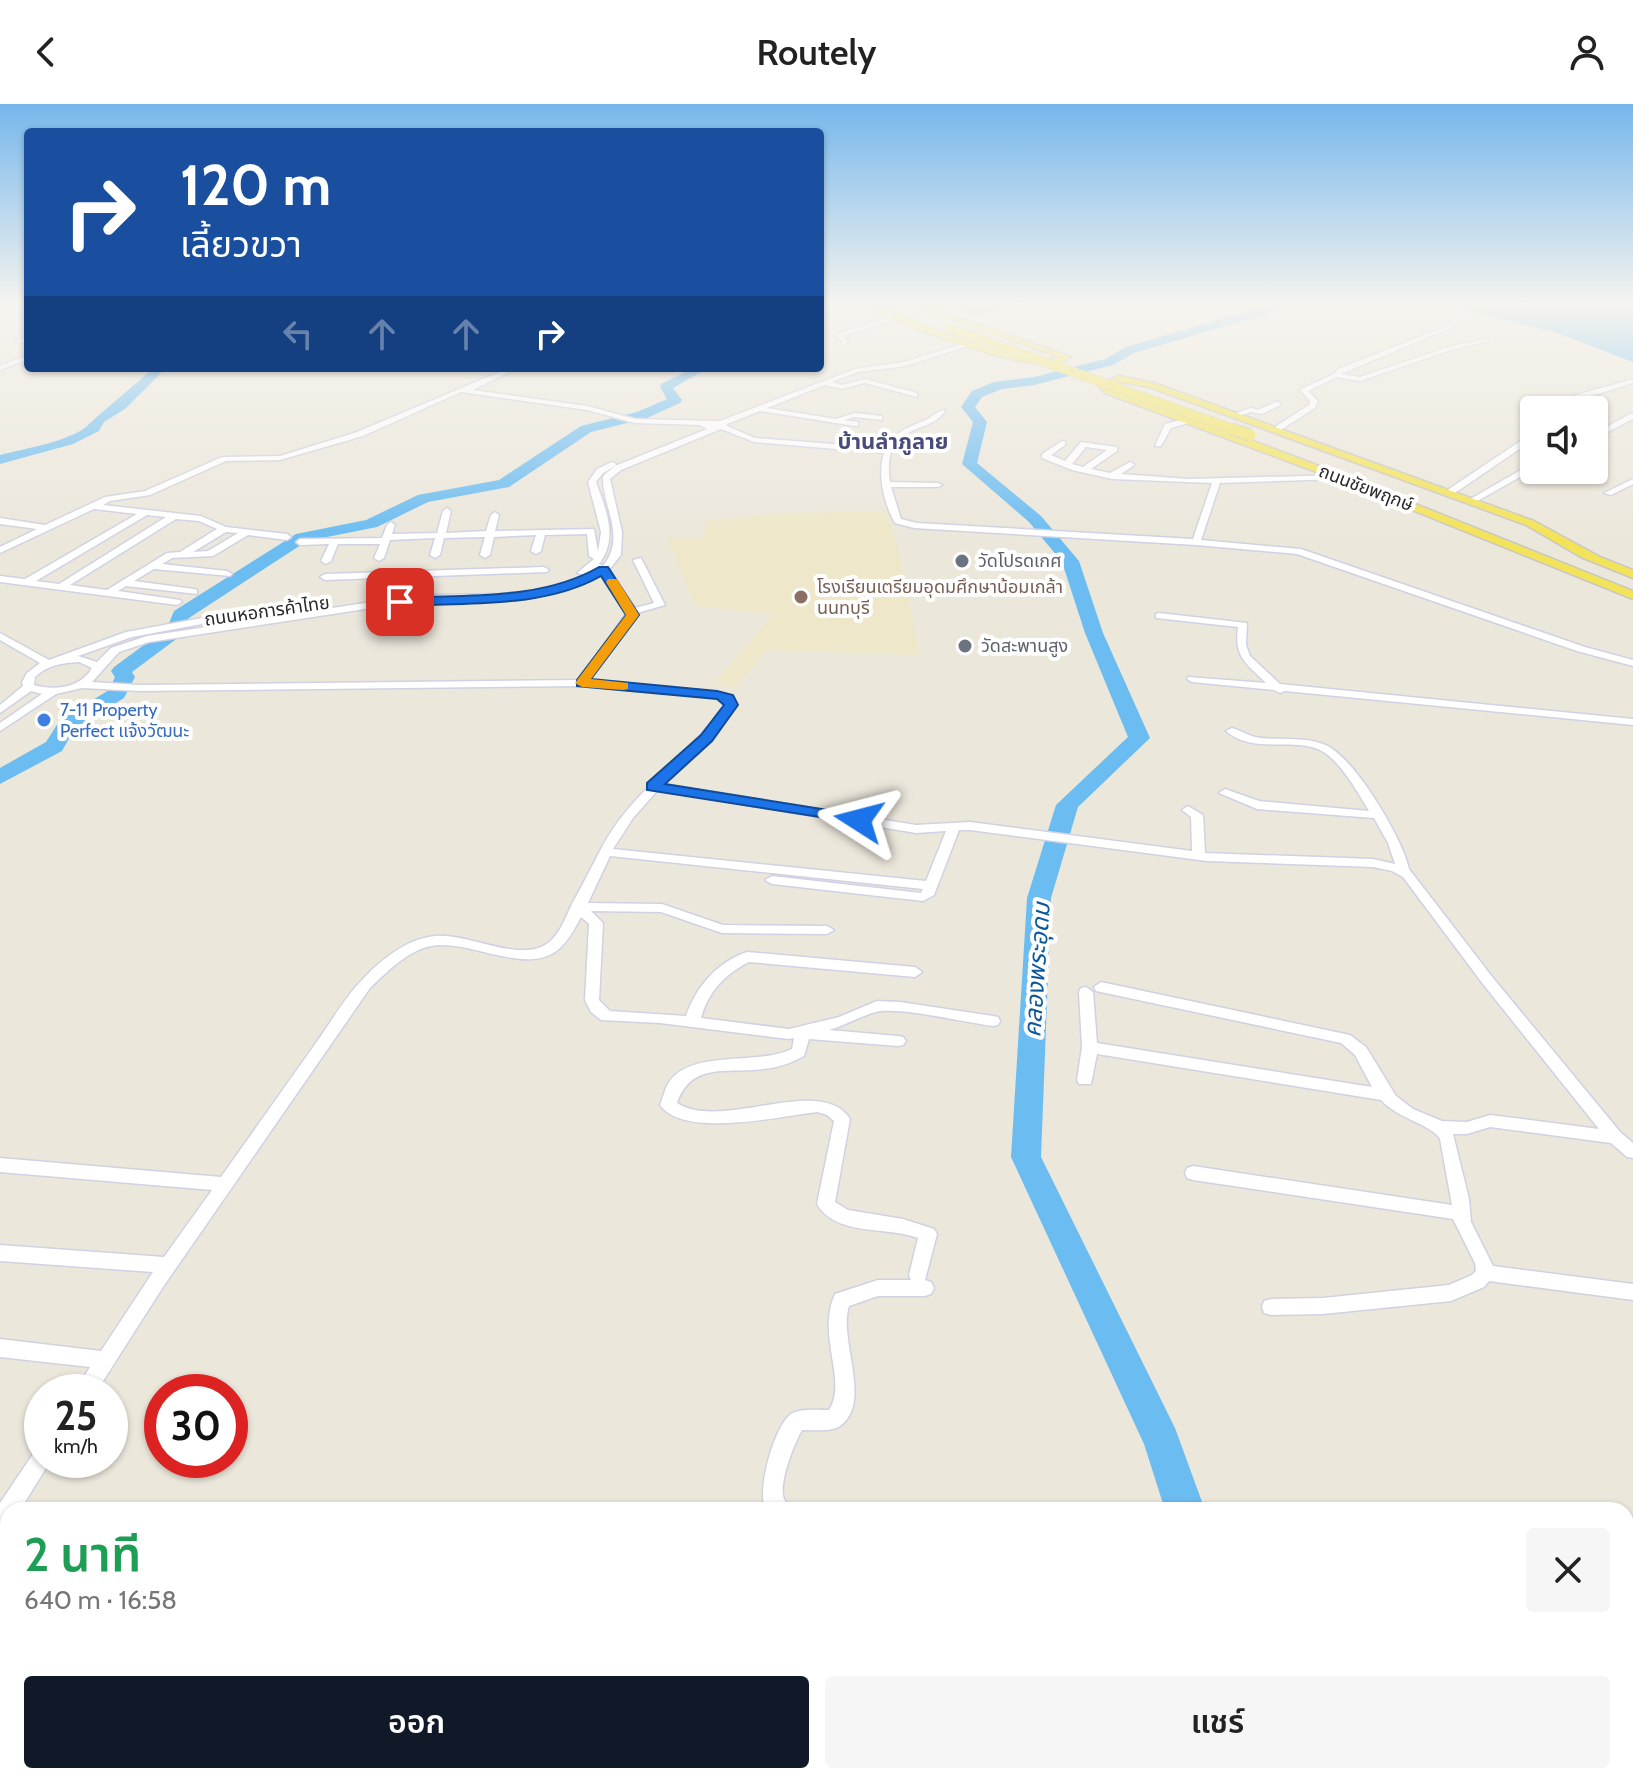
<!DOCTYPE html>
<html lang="th">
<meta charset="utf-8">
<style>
:root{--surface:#fff;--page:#f6f6f6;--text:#222;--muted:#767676;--accent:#111827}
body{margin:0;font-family:Cabin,"Noto Sans Thai",sans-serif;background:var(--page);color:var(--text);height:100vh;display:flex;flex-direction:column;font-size:30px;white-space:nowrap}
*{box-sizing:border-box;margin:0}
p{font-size:26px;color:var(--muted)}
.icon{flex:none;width:44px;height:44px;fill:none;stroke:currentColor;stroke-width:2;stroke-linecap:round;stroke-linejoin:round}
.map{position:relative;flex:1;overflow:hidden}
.side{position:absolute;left:0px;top:1398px;width:1634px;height:282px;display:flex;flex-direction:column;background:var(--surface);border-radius:24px 24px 0 0;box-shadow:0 2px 6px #0004}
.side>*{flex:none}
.banner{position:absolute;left:24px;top:24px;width:800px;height:244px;border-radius:8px;box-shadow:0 2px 6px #0004;background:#1a4fa0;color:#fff;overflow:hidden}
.fabs{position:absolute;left:1520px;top:292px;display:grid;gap:16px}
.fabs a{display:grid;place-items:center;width:88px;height:88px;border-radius:8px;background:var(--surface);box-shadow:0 2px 6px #0004;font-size:40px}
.speed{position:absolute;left:24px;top:1270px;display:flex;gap:16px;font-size:40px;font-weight:700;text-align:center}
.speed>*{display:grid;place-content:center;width:104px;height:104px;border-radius:50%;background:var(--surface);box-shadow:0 2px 6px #0004;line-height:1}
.speed small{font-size:20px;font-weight:400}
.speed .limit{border:12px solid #d22;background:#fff;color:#111}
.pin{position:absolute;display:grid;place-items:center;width:68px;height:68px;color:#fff;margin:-34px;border-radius:16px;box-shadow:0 4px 12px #0006}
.me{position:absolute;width:88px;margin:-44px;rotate:279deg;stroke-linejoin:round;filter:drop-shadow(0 0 6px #0008)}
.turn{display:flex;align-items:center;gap:28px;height:168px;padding:0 24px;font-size:36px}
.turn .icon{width:104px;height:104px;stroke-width:2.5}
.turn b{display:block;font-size:56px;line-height:68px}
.lanes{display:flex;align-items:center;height:76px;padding:0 24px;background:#0003;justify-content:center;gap:40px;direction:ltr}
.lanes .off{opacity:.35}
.round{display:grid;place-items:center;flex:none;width:84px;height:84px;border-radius:8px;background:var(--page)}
.summary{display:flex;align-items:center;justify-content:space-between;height:136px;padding:0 24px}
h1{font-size:48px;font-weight:600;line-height:60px;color:#1e9e55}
.primary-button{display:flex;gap:16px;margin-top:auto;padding:16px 24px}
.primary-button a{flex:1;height:92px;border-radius:8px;background:var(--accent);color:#fff;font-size:32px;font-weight:600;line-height:92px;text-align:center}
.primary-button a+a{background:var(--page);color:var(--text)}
header{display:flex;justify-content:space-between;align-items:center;height:104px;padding:0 24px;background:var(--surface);font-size:36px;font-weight:600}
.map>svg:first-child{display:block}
.education{fill:#eee7c9}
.water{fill:#6bbcf1}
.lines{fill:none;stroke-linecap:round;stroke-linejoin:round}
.river{fill:#6bbcf1;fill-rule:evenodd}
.minor-casing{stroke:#d0d1e3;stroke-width:3}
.major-casing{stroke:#c7c7c7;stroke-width:3}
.minor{fill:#fff;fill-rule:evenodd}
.major{fill:#f3e358;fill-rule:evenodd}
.major-bridge-far1-casing{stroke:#c7c7c7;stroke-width:10;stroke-linecap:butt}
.major-bridge-casing{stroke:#c7c7c7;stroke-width:13;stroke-linecap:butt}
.major-bridge-far1{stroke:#f3e358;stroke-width:9}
.major-bridge{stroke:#f3e358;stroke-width:11}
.route{fill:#1a73e8;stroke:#114b97;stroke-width:2}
.slow{fill:#f59e0b}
.worship-dot{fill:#6b7280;stroke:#fff;stroke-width:3}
.education-dot{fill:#8d6e63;stroke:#fff;stroke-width:3}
.shop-dot{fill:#3f7fe0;stroke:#fff;stroke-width:3}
.labels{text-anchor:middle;stroke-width:8;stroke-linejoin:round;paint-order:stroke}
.far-street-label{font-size:18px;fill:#292929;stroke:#fff}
.far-worship-label{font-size:18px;fill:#5b616d;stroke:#fff;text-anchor:start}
.far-education-label{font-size:18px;fill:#785e54;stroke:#fff;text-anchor:start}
.far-shop-label{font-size:18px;fill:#366cbe;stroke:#fff;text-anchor:start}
.far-quarter-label{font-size:22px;font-weight:bold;fill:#494b7b;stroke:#fff}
.water-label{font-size:24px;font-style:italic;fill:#0a589c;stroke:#fff}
</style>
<header><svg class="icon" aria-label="back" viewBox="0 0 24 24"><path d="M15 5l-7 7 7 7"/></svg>Routely<svg class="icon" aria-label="person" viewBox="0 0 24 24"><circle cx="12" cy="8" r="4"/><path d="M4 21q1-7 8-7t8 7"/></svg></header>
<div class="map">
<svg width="1633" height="1679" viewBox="0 0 1633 1679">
<rect width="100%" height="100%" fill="#ece7db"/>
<path class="education" d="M887,407l13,45 20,99 -153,-5 -32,38 -21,-5 60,-69 -79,-8 -28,-67 36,-1 4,-17 79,-8z"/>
<path class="water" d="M1441,200h192v58l-76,-29z"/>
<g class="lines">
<g class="river">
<path d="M820,200h18l-18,5z"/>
<path d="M948,200c11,0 18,4 27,5 11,1 23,-5 35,-5l-34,12z"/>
<path d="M1301,200l-167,49 -21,12 -79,20 -32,4 -20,8 -7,10 12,15 -10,41 64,53 38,45 24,72 47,105 -72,69 -27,91 -10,259 134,271 30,82h-40l-21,-66 -133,-287 16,-259 29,-93 72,-68 -43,-104 -23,-71 -33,-40 -67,-58 11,-42 -12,-15 11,-16 22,-9 40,-5 71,-18 21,-12 145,-43z"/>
<path d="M1381,200h57l-6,3h-46z"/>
<path d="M153,264h13l-41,41 -21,13 -5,9 -26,13 -73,20v-9c23,-6 72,-14 88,-30 20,-19 44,-37 65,-57z"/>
<path d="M694,264h14l-35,20 9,12 -2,3 -33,15 -56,14 -82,55 -81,15 -51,25 -70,14 -118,77 -6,16 -51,38 3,5 -11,21 -49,30 -13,23 -62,33v-16l46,-26 14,-22 49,-30 6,-13 -4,-6 3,-4 53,-39 7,-17 122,-77 70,-14 52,-25 81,-15 82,-54 56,-14 30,-13 -7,-12 1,-3z"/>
<path d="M1249,1672h46l3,7h-46z"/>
</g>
<defs>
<g id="minor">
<path d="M899,210l2,3 -58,19 5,5 -3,4h-4l1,-4 -7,-6z"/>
<path d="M1450,221l5,1 -114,48 19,3 88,-30 38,-8 3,2 -38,9 -91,31 -23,-4 -29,14 10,10 -3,7 -36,23 -7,-2 37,-24 1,-4 -9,-10v-2l33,-15 4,-5z"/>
<path d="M28,232v4l-9,3 -3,-2z"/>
<path d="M979,239l2,3 -16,1 -60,19 -47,6 -26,10 10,3 23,-6 52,14v4l-52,-14 -23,6 -17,-4 -58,23 69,11 19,-6 27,3v4l-27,-3 -11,3 14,2v4h-3l-95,-15 -33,13v2l28,12 131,10c11,-18 23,-21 42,-29 6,-4 9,-8 17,-9 -12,26 -64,9 -55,72l48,1 4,2 -4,2h-47l10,32 16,4 276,16 19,-56 -100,-4 -40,-9 -30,-12v-4l20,-13h3v4l-14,10 14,6 16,-19 36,5v4l-26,18 19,4 20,-11 4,2 -1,2 -12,8 68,5 153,-4 1,2 -4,2 -119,4 -19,57 100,9 284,98 48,13v6l-56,-15 -280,-97 -101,-9 -282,-17 -19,-5c-11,-19 -18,-49 -11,-70l-130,-11 -33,-13 -100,41 -11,9 12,53 -1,23 -12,15 26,38 19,-5 -21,-43 8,-2 24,47 -28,8 -48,67 128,12 15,4 4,9 -23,33 -49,46 252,41 54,-3 222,29 -1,-34 -9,-7 6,-4 15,9 2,38 168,6 22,5 -7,-21 -14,-25 -117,-9 -38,-16 6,-4 34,12 110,10c-11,-18 -24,-42 -41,-56 -27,-22 -73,2 -102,-24l6,-3c8,2 15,7 23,9 22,4 46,-1 68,7 30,10 80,95 86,125l84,109 128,155 12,10v15l-6,-1 -16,-14 -121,-16 -23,7h-14l16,65 2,23 22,44 140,18v16l-144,-19 -5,6 -33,14 -128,13 -52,1 -7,-2 -2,-6 2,-6 7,-2 52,-1 126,-13 23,-10 4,-4 -1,-8 -22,-44 -260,-39 -6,-2 -2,-5 2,-5 6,-2 259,39 -12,-66c-9,-15 -42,-20 -59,-39l-284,-46 -6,30h-12l-2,-4 5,-33 -3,-55 2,-4 5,-1 7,5 4,51 275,44 -17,-32 -14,-12 -245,-52 -2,-4 7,-5 249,53 16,12 30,49 17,13 29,12 25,1 23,-7 109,14 -116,-145 -80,-107 -11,-6 -19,-4 -166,-6 -237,-31h-11l-25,65 -11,6 -151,-17 -7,-4 7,-4 149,17 2,-4 -313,-33 -22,47 74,1 61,21 104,1 7,4 -7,4 -105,-1 -61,-21 -70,-1 12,12 -4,77 11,11 76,5c10,-29 31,-54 61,-64l168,15 7,5 -7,5 -166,-15c-24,12 -41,30 -48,56l88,11 50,-12 38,-16 23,1 93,14 5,1 2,4 -2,4 -5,1c-31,-4 -82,-17 -112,-15 -12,1 -37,15 -52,19l69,6 5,1 3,4 -3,4 -5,1 -89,-7 -5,17c-13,7 -26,12 -41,13 -36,5 -71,-8 -86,34 45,29 144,-30 173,16l-15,83 13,8 55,9 31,10 3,5 -12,46 6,2 3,6 -3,6 -6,2h-47l-29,10c-11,33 24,97 -9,120 -9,6 -27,4 -38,4 -8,14 -24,54 -18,69 2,4 5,7 7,11l-26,-2c-8,-18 9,-82 26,-94 9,-6 27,-4 38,-4 19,-30 -13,-74 6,-116l43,-14h33l-2,-5 9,-37c-30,-12 -82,-1 -101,-34l17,-83 -7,-6 -10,-3c-36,4 -133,27 -157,-7 3,-7 5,-17 9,-23 23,-33 87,-16 123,-33l2,-11 -5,1 -129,-16 -59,-3 -10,-8 -6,-12 4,-76 -8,-7c-6,11 -12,23 -21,31 -32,30 -91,-10 -129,-2 -24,5 -44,26 -61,42l-207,299 -67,105h-21l15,-25 -90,-10v-18l101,12 52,-79 -153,-11v-16l164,12 48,-67 -212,-18v-14l221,19c32,-45 63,-89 95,-134 15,-21 29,-46 47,-64 19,-20 43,-40 72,-43 32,-4 86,28 113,7 13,-10 18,-27 24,-39 9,-16 19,-36 28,-53 30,-60 87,-92 125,-146l-2,-5 -7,-2 -134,-12 -442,5 -58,-3 -26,6 -56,37v-8l42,-29 -11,-3 -31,22v-8l23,-19 -1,-4 5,-9 13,-10 -40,-23v-7l49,27 77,-28 76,-14 5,3 -5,3 -70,13 -54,19 19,6 14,-14 36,-12 238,-36 49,-5 78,-1 48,-7 25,-12 -8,-2 17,-14 -5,-3 -2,-22 -42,1 -4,16 -5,3 -5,-3 5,-16 -42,2 -4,18 -5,3 -5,-3 5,-18 -41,1 -4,17 -5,3 -5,-3 5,-17 -45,2 -6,18 -5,3 -5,-3 6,-14h-42l-7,17 -5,3 -5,-3 8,-17 -29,1 -4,-3 4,-3 82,-1 5,-13 4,-3 4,3 -3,9 45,-1 6,-22 4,-3 4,3 -5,22 40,-2 5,-16 4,-3 4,3 -4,16 99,-2 4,23 3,-20 -13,-50 9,-13 15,-7 4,2 -1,2 -12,7 -7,9c10,28 23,56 3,82l4,2c24,-30 -1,-58 0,-90l12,-10 92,-37 -7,-4 -65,-2 -48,-13 -126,-18 -98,44 -83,24 -54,1 -76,34 -40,6 -7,4 98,11 25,11 61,7 4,3 -4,3 -39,-5 -35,21 -41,2 -10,6 65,7 5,3 -2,2 -76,-7 -20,12 60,8 3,1v4l-71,-8 -8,5 62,9 2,2 -5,3 -177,-23v-6l25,3 112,-65 -43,-5 -94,44v-6l37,-18 -37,-5v-6l45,7 60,-28 40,-6 77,-34 58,-1 77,-24 152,-64h8l-44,22 114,16 48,13 85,2 135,-52 49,-7 58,-18zM1086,343l21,3 -24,17 -11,-3zM147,411l19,2 -107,67 -23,-3zM176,415l23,2 18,8 -37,23 -13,1 -60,37 -37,-5zM226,428l12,1 -30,18 -15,1zM602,470l26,37 -49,69 -439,5 -48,-3 27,-30 30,-10 236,-36 49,-5 78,-1 53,-9zM79,558l13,6c-11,20 -38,23 -58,17l1,-8c12,-12 28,-14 44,-15zM658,686l258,43 30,-2 -20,50 -313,-32 20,-31z"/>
<path d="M28,251v4l-28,11v-4z"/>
<path d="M1633,275v4l-51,16 -17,11h-9l20,-15z"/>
<path d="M1278,297l3,4 -19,9 -11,-2 -16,5 -4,-2 20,-7 7,2z"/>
<path d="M1630,310h3v5l-39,20v-5z"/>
<path d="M1189,314l4,2 -1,2 -21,6 -10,18h-6l10,-22z"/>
<path d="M1531,330h3v5l-82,56h-6v-4z"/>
<path d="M1531,360h3v5l-60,34 -7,-2z"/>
<path d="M1633,375v5l-22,11 -7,-2z"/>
<path d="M544,463l5,3 -2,2 -222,8 -5,-3 5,-3z"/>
<path d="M423,483l5,3 -2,2 -49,6 -5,-3 5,-3z"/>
<path d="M1159,509l88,10 -1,22 4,11 30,28 353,35v6l-348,-34 -5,2 -6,-3 -82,-8 -5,-3 1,-2 78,6c-20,-20 -32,-25 -28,-56l-82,-9v-4z"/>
<path d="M42,1344v12h9l-31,50h-12v36h-8v-43l35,-52z"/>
<path d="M1633,1516v22l-7,1v-22z"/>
<path d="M724,1672h24l-2,7h-24z"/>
</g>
<g id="major">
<path d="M864,200h10c38,15 148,65 185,53l-149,-53h11l150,53c-5,3 -11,6 -17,7 -36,5 -159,-40 -190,-60z"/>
<path d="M1119,272l35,7 380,138 66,36 33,13v8l-52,-21 -55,-32 -377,-138 -29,-5 -12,4 235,89 290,116v8l-298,-120 -230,-86 -7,-8z"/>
</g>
</defs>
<use href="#minor" class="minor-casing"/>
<use href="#major" class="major-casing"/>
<use href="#minor" class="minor"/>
<use href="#major" class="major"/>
<defs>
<path id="major-bridge-far1" d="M950,224l288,103"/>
<path id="major-bridge" d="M1232,325l18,6"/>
</defs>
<use href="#major-bridge-far1" class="major-bridge-far1-casing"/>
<use href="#major-bridge" class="major-bridge-casing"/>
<use href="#major-bridge-far1" class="major-bridge-far1"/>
<use href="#major-bridge" class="major-bridge"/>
</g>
<linearGradient id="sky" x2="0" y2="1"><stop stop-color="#76b7ec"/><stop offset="0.46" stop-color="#f6f4ef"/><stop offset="1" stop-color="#f6f4ef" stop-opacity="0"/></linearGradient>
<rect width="1633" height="435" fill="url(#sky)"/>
<path class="route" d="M599,463h9l31,48 -48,64 126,12 16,4 5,10 -26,36 -47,43 194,31 6,2v7l-218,-34v-7l54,-48 23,-30 -7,-6 -140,-13v-6l49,-65 -25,-39c-58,33 -136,26 -201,30l-7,-4 7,-4c66,-4 140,3 199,-31z"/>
<path class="slow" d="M608,475h9l22,36 -48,64 37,4v6l-5,1 -41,-3 -7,-4 51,-68 -20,-33z"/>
<g class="worship-dot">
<circle cx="962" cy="457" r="8"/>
<circle cx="965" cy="542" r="8"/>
</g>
<circle class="education-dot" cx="801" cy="493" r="8"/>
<circle class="shop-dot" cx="44" cy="616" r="8"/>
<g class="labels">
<g class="far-street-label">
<text transform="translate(1366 384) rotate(21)" y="6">ถนนชัยพฤกษ์</text>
<text transform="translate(267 507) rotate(-8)" y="6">ถนนหอการค้าไทย</text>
</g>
<g class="far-worship-label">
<text x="978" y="463">วัดโปรดเกศ</text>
<text x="981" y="548">วัดสะพานสูง</text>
</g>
<g class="far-education-label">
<text x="817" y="489">โรงเรียนเตรียมอุดมศึกษาน้อมเกล้า<tspan x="817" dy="21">นนทบุรี</tspan></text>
</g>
<g class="far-shop-label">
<text x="60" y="612">7-11 Property<tspan x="60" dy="21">Perfect แจ้งวัฒนะ</tspan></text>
</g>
<g class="far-quarter-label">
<text x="893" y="345">บ้านลำภูลาย</text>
</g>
<g class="water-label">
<text transform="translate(1037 866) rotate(-86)" y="8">คลองพระอุดม</text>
</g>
</g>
</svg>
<div class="fabs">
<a><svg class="icon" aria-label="sound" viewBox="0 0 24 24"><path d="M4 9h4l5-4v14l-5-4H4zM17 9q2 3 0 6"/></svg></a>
</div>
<div class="speed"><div>25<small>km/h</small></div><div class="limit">30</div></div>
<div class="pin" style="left:400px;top:498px;background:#d93025"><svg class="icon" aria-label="arrive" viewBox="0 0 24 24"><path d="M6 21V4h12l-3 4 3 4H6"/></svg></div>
<svg class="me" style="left:859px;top:716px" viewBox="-20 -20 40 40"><path d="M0-17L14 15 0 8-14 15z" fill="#1a73e8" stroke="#fff" stroke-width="4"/></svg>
<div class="banner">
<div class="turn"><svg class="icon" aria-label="right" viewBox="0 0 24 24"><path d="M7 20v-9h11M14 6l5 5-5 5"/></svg><div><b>120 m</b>เลี้ยวขวา</div></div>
<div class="lanes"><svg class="icon off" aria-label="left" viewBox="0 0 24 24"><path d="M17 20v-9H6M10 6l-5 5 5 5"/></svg><svg class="icon off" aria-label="ahead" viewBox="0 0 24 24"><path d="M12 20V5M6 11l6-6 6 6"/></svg><svg class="icon off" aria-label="ahead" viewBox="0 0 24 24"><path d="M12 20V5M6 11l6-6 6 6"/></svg><svg class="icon" aria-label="right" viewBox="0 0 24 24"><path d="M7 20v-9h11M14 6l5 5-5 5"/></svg></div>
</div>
<section class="side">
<div class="summary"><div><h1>2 นาที</h1><p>640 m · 16:58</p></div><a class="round"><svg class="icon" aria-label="close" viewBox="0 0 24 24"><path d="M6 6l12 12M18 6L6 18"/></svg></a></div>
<div class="primary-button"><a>ออก</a><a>แชร์</a></div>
</section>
</div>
